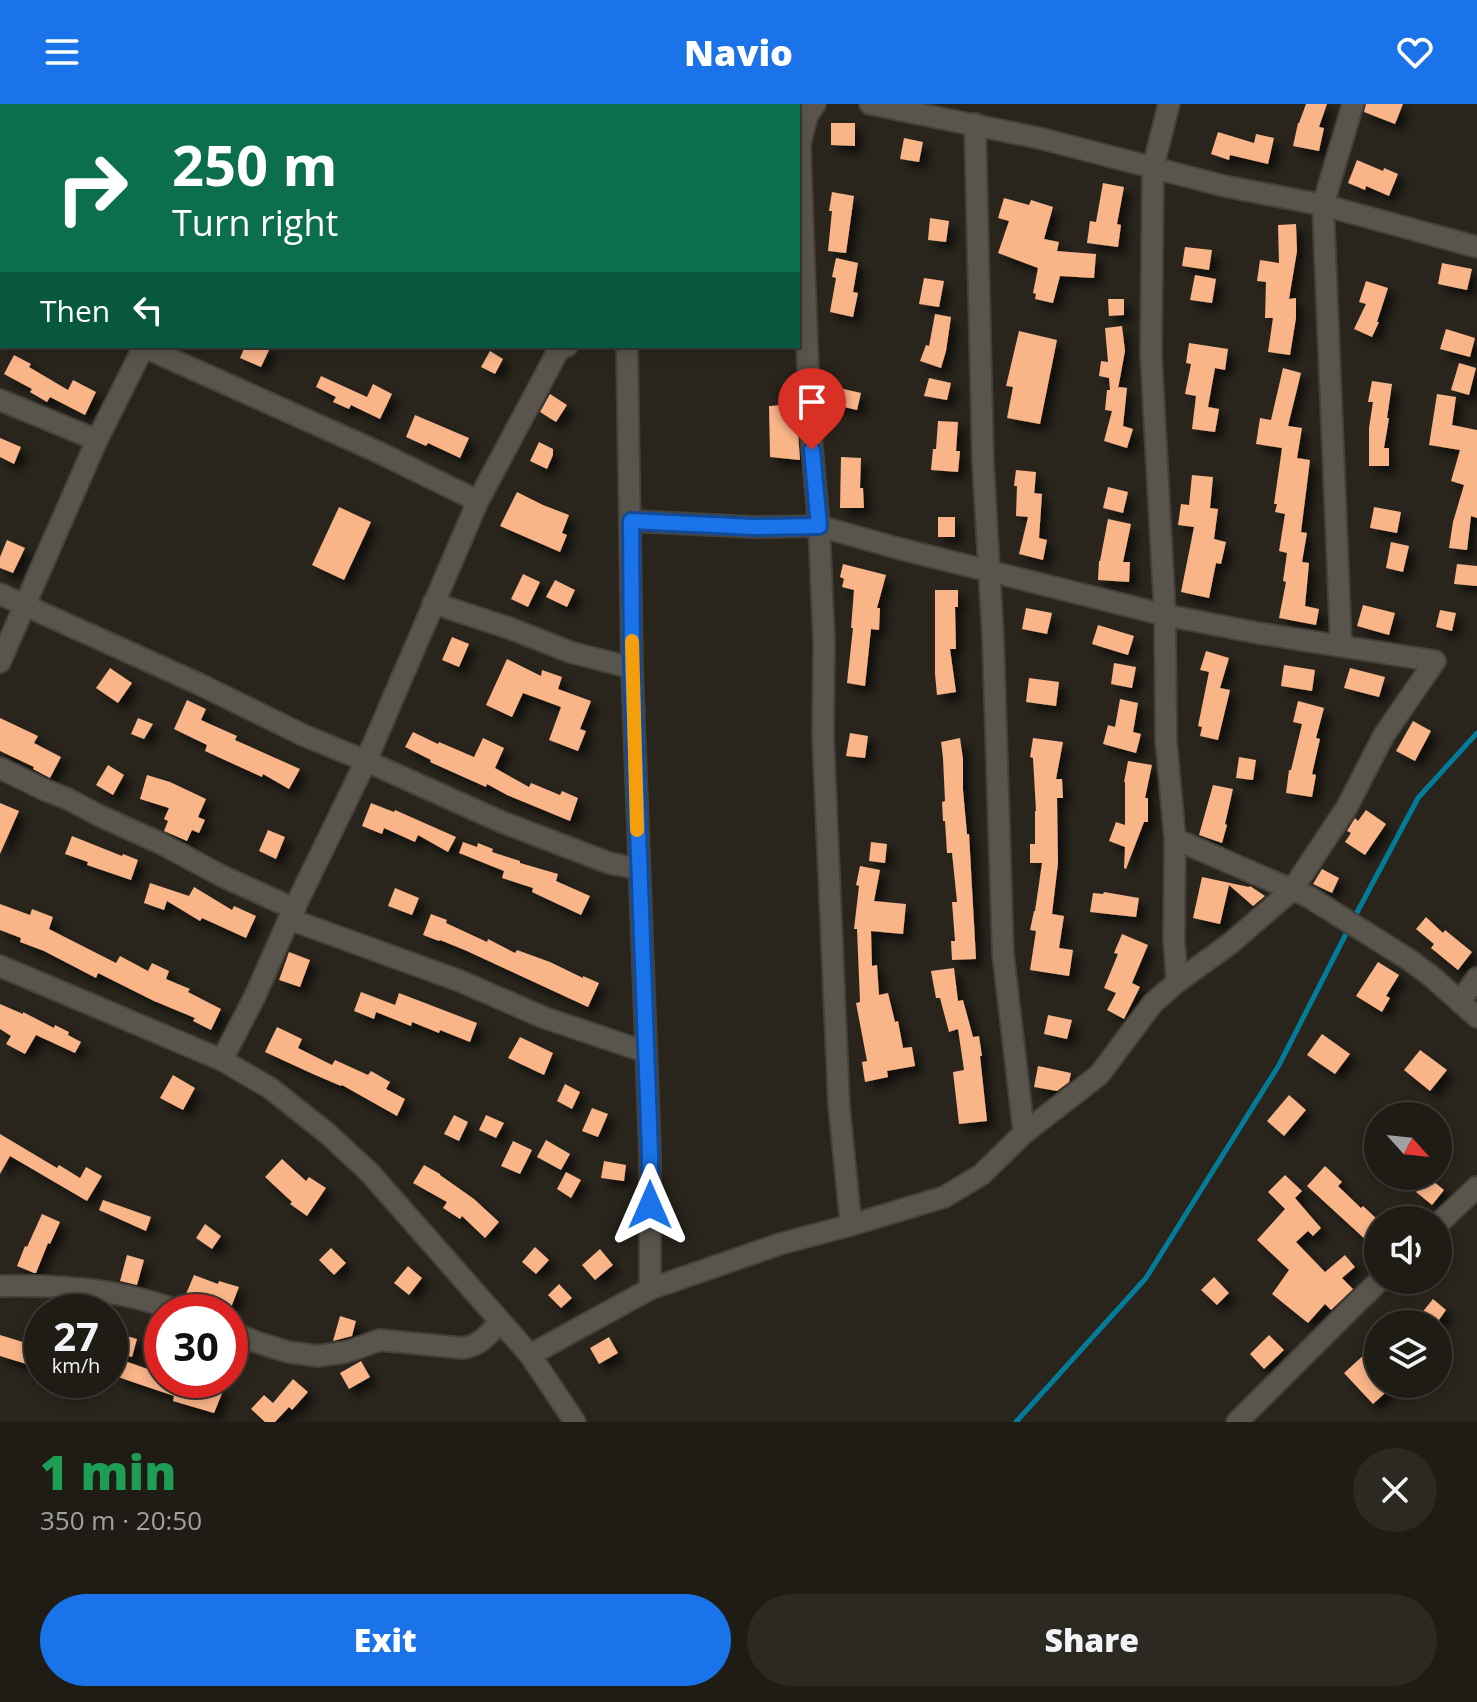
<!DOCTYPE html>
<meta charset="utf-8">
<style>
:root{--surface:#1f1c16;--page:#2c2923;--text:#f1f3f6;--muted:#a1a1a1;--line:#3c3a35;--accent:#1a73e8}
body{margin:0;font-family:"Open Sans",sans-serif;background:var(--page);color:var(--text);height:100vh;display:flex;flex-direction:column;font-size:30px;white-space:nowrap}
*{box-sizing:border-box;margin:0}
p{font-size:26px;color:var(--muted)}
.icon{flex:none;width:44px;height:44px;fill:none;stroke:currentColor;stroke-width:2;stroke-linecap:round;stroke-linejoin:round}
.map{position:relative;height:1318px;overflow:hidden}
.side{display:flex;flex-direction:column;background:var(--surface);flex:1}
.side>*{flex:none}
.top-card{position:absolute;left:0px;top:0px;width:800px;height:244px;box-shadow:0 4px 12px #0003,0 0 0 2px var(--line);background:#0b6e4f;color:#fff;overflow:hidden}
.needle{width:52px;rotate:117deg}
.buttons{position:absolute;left:1364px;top:998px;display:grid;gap:16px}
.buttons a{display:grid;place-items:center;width:88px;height:88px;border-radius:50%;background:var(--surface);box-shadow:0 4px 12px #0003,0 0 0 2px var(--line);font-size:40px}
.speed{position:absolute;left:24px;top:1190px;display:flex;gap:16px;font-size:40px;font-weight:700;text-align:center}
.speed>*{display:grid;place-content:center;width:104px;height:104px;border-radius:50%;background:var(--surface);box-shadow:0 4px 12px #0003,0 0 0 2px var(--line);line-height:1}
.speed small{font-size:20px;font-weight:400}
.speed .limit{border:12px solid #d22;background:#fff;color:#111}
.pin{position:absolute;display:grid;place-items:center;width:68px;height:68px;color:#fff;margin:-82px -34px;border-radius:50% 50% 50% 0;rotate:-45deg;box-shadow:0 0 8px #0007}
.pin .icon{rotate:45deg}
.me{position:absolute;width:88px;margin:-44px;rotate:0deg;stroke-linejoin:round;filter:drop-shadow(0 0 6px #0008)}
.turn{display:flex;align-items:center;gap:28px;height:168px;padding:0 40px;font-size:36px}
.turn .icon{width:104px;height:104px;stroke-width:2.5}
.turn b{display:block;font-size:56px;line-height:68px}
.then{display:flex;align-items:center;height:76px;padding:0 40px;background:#0003;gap:16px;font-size:30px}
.round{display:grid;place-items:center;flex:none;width:84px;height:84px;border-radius:42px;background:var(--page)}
.head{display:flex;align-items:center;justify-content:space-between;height:136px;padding:0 40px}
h1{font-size:48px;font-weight:800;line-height:60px;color:#1e9e55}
.primary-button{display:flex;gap:16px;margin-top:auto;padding:16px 40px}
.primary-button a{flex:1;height:92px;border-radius:48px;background:var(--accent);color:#fff;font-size:32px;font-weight:800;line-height:92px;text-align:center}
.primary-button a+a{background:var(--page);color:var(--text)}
header{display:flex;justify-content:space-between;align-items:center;height:104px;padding:0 40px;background:var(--accent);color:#fff;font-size:36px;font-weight:800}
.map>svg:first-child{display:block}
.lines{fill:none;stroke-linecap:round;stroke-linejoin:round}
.stream{stroke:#027c98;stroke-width:5}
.building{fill:#f9b488;filter:url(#shadow)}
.minor-casing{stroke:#44413b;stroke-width:24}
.minor{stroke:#5a554c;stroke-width:20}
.route-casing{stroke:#114b97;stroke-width:20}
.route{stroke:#1a73e8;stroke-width:14}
.slow{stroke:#f59e0b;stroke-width:14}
</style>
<header><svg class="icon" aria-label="menu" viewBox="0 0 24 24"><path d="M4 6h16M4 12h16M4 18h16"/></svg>Navio<svg class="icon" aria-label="heart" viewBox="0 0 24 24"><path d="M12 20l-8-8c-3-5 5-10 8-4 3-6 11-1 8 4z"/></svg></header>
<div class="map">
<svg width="1477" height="1318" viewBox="0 0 1477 1318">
<defs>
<filter id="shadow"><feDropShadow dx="7" dy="7" stdDeviation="4" flood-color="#0009"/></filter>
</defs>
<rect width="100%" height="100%" fill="#29251d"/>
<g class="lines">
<g class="stream">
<path d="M1354,814l64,-120 59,-65"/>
<path d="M1016,1318l130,-144 133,-213 71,-139"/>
</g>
</g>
<g class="building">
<path d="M1306,0h21l-8,23 5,1 -5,23 -26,-5 5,-23h1z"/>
<path d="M1366,0h37l-8,20 -31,-12z"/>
<path d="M831,19h24v23l-24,-1z"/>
<path d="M1218,28l36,11 2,-9 18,4 -6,26 -38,-9 -1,5 -18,-6z"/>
<path d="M904,34l19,4 -4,20 -19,-3z"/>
<path d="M1357,56l26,11 1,-3 14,6 -9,22 -23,-10 -1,4 -17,-7z"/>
<path d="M1103,79l21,4 -7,37 4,1 -3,22 -31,-4 3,-22 6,1z"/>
<path d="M832,88l22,4 -8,57 -18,-2 4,-40h-3z"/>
<path d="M1004,94l25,7 2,-5 22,7 -9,32 15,3 -2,9 39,3 -2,24 -34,-2 -7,27 -18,-4 1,-5 -3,-1 5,-25 -40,-15 11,-32 -11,-3z"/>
<path d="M930,114l19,3 -3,21 -18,-2z"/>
<path d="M1296,120l1,27 -8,48 7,-1v20l-6,37 -22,-3 5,-34h-8l1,-36 -9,-1 3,-21 19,3 -1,-38z"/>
<path d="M1185,143l27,3 -3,20 -27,-4z"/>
<path d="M836,154l22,5 -5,29 5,1 -5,24 -23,-5 6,-34 -4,-1z"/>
<path d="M1442,159l30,6 -5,21 -29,-6z"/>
<path d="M1195,171l21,4 -4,24 -22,-3z"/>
<path d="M924,174l20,3 -5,26 -20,-3z"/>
<path d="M1366,177l22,7 -11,34h2l-7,15 -18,-8 12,-25 -7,-2z"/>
<path d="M1108,195h16v16l-15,1z"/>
<path d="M935,210l16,3 -5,34 -5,17 -21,-7 6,-16 3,1z"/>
<path d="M1122,222l3,25 -7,38 1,-2 8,1 -4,38 10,3 -6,19 -23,-7 8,-30 -7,-1 2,-20h3l-1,-12 -10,-2 2,-15 7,1 -3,-34z"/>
<path d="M1446,225l29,9 -5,19 -30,-8z"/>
<path d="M1019,227l38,9 -17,84 -33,-6 6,-31 -7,-1z"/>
<path d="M1189,239l39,6 -3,21 -10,-2 -7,39 11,2 -4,23 -23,-3 4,-33 -11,-2 6,-30 -5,-1z"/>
<path d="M245,242h26l-10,21 -21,-9z"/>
<path d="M490,247l13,8 -8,15 -14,-7z"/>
<path d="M14,251l17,9 -2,3 39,23 5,-10 23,12 -11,23 -35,-18 -3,5 -17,-10 2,-3 -28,-15z"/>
<path d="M1459,259l17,5 -7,27 -18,-5z"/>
<path d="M1283,264l18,5 -13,53 14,2 -5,30 13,2 -9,72 6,1 -5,29 7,1 -4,43 14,3 -3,16 -37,-7 7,-36 -3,-1 4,-28 -8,-2 6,-37 -10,-2 2,-8h-3l8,-56 -26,-4 4,-26 11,2z"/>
<path d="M321,272l46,21 6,-13 19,10 -12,25 -29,-14 -2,4 -16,-7 3,-5 -20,-10z"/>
<path d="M929,274l22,5 -4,17 -23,-4z"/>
<path d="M1372,277l20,3 -5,34h2l-5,30h5v18h-20v-38l4,-26h-5z"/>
<path d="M835,283l26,6 -4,17 -26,-6z"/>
<path d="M550,290l17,11 -11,17 -16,-10z"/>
<path d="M1437,290l19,3 -4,28 25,5v88l-6,-2 -4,34 -18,-2 4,-26 11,-37 -13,-4 9,-31 -31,-5z"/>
<path d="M796,300l4,56 -30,-3 -1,-51z"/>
<path d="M415,311l54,23 -9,20 -32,-15 -2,3 -20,-9z"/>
<path d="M938,317l20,1 -2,29h4l-2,21 -27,-2 2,-21h3z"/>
<path d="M0,334l21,9 -7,17 -14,-7z"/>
<path d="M539,338l14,7v6l-6,14 -17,-8z"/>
<path d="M841,353l20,1 -1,30h3l1,20h-24z"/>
<path d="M1016,366l20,2 -2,24v-3l8,1 -3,44 8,2 -4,20 -24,-6 9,-37 -12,-1 1,-30h-3z"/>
<path d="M1192,371l21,2 -3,31 8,1 -4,30 12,3 -5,22 -5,-1 -7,35 -28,-6 13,-65 -16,-2 3,-21 8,1z"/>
<path d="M1108,383l20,5 -5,21 -20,-5z"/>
<path d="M517,388l26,13 26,10 -7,18 5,2 -7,17 -60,-26z"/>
<path d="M339,403l32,15 -27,58 -32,-15z"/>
<path d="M1374,403l27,5 -4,21 -27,-5z"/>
<rect x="938" y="413" width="17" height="20"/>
<path d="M1108,415l23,5 -8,38h7l-1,20 -31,-2 1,-19h1z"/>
<path d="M7,436l18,8 -12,25 -13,-5v-11z"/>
<path d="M1391,438l18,4 -6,26 -17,-4z"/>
<path d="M843,460l43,11 -9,33h3l-1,22 -8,-1 -6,57 -18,-3 6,-55h-2l3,-38 -12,-3 2,-8 -4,-2z"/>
<path d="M1457,460l20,2v20l-23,-2z"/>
<path d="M523,470l17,8 -12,25 -17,-8z"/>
<path d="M555,476l20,10 -8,17 -21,-10z"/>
<path d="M935,486h23v17h-3l1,42h-6l6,43 -19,3 -2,-21z"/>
<path d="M1363,501l32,8 -6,22 -32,-9z"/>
<path d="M1026,504l26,5 -5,21 -25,-5z"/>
<path d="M1440,506l16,3 -4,18 -16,-4z"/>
<path d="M1098,521l36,11 -6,19 -36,-11z"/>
<path d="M452,533l17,7 -10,23 -17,-7z"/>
<path d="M1206,547l23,7 -9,30 10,2 -12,50 -18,-4 2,-9 -4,-1 11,-54 -9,-2z"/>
<path d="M507,555l34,17 1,-6 20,7 -4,12 33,12 -11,28 6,2 -8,20 -29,-11 12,-33 -38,-14 -11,24 -26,-12z"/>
<path d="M1114,559l22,4 -4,21 -21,-4z"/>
<path d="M1284,561l31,5 -3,21 -31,-5z"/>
<path d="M110,564l22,15 -14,20 -22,-15z"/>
<path d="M1350,564l35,9 -6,20 -35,-9z"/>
<path d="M1029,574l30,4 -3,24 -30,-4z"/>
<path d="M1120,595l18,4 -5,29 8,2 -5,19 -33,-9 5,-19 7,2z"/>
<path d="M187,596l19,9 -5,11 36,16 -2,4 65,29 -11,20 -26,-15 -1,3 -57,-26 2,-6 -33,-16z"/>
<path d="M1298,597l26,7 -8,30 4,1 -8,35 4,1 -4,22 -26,-4 3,-23h2l11,-46 -9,-2z"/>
<path d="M0,614l38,18 -4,7 27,14 -11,21 -17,-9 1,-2 -34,-16z"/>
<path d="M138,614l15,6 -9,15 -13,-5z"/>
<path d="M1413,617l18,10 -16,30 -19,-10z"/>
<path d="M413,628l25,12 1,-2 35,15 9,-19 21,10 -9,20 34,19 2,-4 29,12 2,-4 16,7 -8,23 -63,-26 -20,-11 -1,3 -56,-25 1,-2 -26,-13z"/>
<path d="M850,629l18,3 -3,22 -19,-2z"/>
<path d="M960,634l3,21v31l4,44h2l7,125 -24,1 -1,-19h4l-3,-39h5l-5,-49h-5l-2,-32h-2l-1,-19 3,-1 -2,-43 -2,-16z"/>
<path d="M1033,634l30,4 -7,37h6l1,19h-6l1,65 -6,51 12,2 -5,32 14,2 -4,26 -39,-6 6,-39 -6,-1 4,-19h1l7,-48h-12v-19h5v-33h1l-3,-53 -3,-1z"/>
<path d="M1239,653l17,3 -3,20 -17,-2z"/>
<path d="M1128,657l24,4 -7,33h3v24h-4l-18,47 -2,-1 1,-21 -16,-6 7,-19 9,3v-43h-1z"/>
<path d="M108,661l16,10 -11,20 -17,-10z"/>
<path d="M147,671l23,7 36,17 -8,18 7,3 -6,13 -7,-3 -5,11 -23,-10 4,-10 -4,-2 5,-11 -29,-9z"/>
<path d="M1213,681l20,4 -8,35 2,1 -5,18 -23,-8z"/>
<path d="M0,699l19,8 -19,43z"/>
<path d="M371,699l23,9 1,-2 61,27 -8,15 -30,-17 -3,7 -31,-14 -2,6 -20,-8z"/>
<path d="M1366,706l20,14 -21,31 -20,-13 6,-9 -4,-2 8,-13 3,3z"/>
<path d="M268,726l17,7 -9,22 -17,-8z"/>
<path d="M72,732l50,20 1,-2 15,6 -7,20 -44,-15 1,-3 -23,-8z"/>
<path d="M463,738l14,5 1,-4 15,6 -1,3 28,9v2l38,11 -2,7 34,15 -9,19 -49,-23 1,-4 -31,-10 2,-7 -45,-18z"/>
<path d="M871,738l16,2 -2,19 -16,-2z"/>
<path d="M860,762l20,4 -6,31 32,3 -3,30 -32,-3 1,35 5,-1 2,30 9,-2 7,29 3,-1 5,27 9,-1 3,19 -28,5 1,6 -23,5 -3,-20 5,-1 -11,-58 4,-1 -3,-73h-3l5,-43 -3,-1z"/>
<path d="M1322,765l17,9 -7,15 -19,-9z"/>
<path d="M1202,773l47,10 1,-1 15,10 -12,10 -24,-21 -9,39 -27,-6z"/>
<path d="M150,779l39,13 5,-9 38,23 2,-4 22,10 -10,22 -44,-20 -2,3 -33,-20 -3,9 -20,-7z"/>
<path d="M395,784l24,10 -7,17 -24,-9z"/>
<path d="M1104,788l35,6 -3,19 -46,-5 3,-19 10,1z"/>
<path d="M0,800l30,11 2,-6 21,8 -4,12 67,34 4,-7 28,15 4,-8 17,8 -3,8 24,10 -2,3 33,17 -10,21 -18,-9 2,-3 -41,-17 -56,-28 -2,5 -52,-27 -24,-9 1,-4 -21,-8z"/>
<path d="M431,810l16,6 -1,3 41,19 1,-3 27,14 2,-3 33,12 33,16v-2l16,7 -11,24 -121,-56 -27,-11 -1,1 -16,-6z"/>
<path d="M1426,813l17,16 2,-3 27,22 -14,18 -27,-22 3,-4 -18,-15z"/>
<path d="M1122,830l26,11 -16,38 8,4 -16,32 -17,-9 9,-17 -12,-5 14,-34 -4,-1z"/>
<path d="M289,848l21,8 -10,27 -21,-7z"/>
<path d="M1378,858l21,13 -13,21 4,2 -8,14 -26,-16z"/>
<path d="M954,864l4,33 5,-1 10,37 6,-1 3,20h-2l7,65 -28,3 -6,-52 11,-2 -6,-41 -9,3 -9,-34h-4l-5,-27z"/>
<path d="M361,888l34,13 4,-12 78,30 -7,19 -30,-12 -1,3 -27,-11 -1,4 -35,-14 -2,7 -20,-8z"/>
<path d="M0,900l23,10v-2l31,16 1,-3 14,7 -1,3 13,7 -6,11 -39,-18 -11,19 -19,-10 5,-8 -11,-7z"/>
<path d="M1048,911l24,5 -5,19 -23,-5z"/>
<path d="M277,923l25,12 -4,9 34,17 3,-5 33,15 3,-4 19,11 -4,7 19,10 -8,17 -55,-31 -1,1 -28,-12 -48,-22z"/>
<path d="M1322,930l28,20 -15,20 -28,-19z"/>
<path d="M520,933l33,16 -9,22 -36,-17z"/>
<path d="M1420,946l27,20 -17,21 -26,-21z"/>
<path d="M1038,962l33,7 -2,9 -12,9 -23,-4z"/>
<path d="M173,971l22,13 -12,22 -23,-12z"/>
<path d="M565,980l15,8 -8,17 -15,-8z"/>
<path d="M1289,991l17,15 -22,26 -17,-15z"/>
<path d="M592,1004l16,6 -10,23 -16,-6z"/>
<path d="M454,1011l14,7 -9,19 -15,-7z"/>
<path d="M486,1011l18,8 -8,15 -17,-8z"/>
<path d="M0,1030l57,34 2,-3 21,13 6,-11 16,9 -15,25 -77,-45 -10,18z"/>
<path d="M546,1036l24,14 -9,16 -24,-13z"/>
<path d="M513,1037l19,9 -12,24 -19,-8z"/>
<path d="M282,1055l24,22 3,-4 17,11 -19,28 -17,-12 2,-2 -27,-25z"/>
<path d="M604,1057l22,4 -2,16 -23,-3z"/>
<path d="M424,1061l16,9v1l34,24 25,23 -14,16 -23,-22 -2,3 -17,-11 4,-6 -34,-19z"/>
<path d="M1325,1062l17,16 -4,4 23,22 2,-2 15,14v31l-71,-65z"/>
<path d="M566,1068l15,8 -10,18 -14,-9z"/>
<path d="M1285,1071l17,16 -7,7 26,30 -8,8 -5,-5 -12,11 29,30 20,-17 10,12 -13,11 11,11 -22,21 -6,-6 -17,19 -36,-29 17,-24 -32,-30 28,-31 -17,-17z"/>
<path d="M1428,1073l16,13 -12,15 -16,-13z"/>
<path d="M103,1096l48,17 -5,14 -47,-21z"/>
<path d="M42,1110l18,8 -10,22 -2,-1 -12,30h-2l-17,-7 8,-20 2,1z"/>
<path d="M205,1120l16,12 -9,13 -16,-11z"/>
<path d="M535,1143l14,13 -13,14 -14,-12z"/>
<path d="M331,1144l15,15 -12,12 -15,-15z"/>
<path d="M600,1145l13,16 -18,15 -13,-15z"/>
<path d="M127,1151l17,5 -7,25 -17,-4z"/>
<path d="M408,1162l14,12 -13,17 -15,-12z"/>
<path d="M194,1171l24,9 1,-3 20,6 -9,23 -44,-16z"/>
<path d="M1214,1173l15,16 -12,12 -16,-15z"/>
<path d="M559,1180l13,14 -11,10 -13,-13z"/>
<path d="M1433,1195l13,11 -10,14h-23z"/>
<path d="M340,1212l16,5 -4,15 -19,5z"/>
<path d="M0,1231l39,12 -6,19 -33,-10z"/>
<path d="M123,1231l14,4 -5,18 -14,-4z"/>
<path d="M1269,1231l15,15 -20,19 -14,-15z"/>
<path d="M609,1233l9,16 -19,11 -9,-16z"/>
<path d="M1378,1238v42h17l-22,20 -29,-31z"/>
<path d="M122,1256l40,14v6l41,9 2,-5 18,7 -9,22 -41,-12 1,-5 -56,-19z"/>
<path d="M361,1257l9,16 -21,12 -9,-16z"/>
<path d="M293,1275l15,13 -16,18 -3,-3 -14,15h-10l-14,-13 13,-14 9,8z"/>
</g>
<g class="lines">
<defs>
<g id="minor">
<path d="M815,0l-8,12 -7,28 3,90 7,191 9,101 5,116 -1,94 16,370 12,119"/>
<path d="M870,0l169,34 185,48 99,19 154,42"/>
<path d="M210,2l3,-2"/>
<path d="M319,2l1,-2"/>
<path d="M626,2v-2"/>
<path d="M627,242l5,322 18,485v136"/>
<path d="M144,243l234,105 100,49"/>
<path d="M0,296l97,40"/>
<path d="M631,417l123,6 65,-1 78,22 268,67 93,18 177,28 -51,74 -37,72 -55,83 -61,53 -54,39"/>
<path d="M0,490l199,90 104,51 63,26 136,61 107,41 30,6"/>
<path d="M433,499l76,25 61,24 62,16"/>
<path d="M1341,541l-18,-440 30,-101"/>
<path d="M0,558l97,-222 47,-94"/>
<path d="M0,664l45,22 23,9 32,17 60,27 62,33 73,33"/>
<path d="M1175,735l134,58 99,62 23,17 46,41"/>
<path d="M289,815l171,62 85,37 101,34"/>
<path d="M0,862l222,94 48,28 58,46 42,39 160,182 45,67"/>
<path d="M1460,898l17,-24"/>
<path d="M222,956l33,-64 34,-77 77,-158 112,-260 81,-152 8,-3"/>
<path d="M1024,1029l75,-58 54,-72 24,-21 -3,-42 1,-101 -9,-99 -1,-125 -14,-261 2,-187 16,-63"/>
<path d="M1438,1120l39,-37"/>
<path d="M0,1182c61,-2 125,4 182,26"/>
<path d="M230,1227l26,11 32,10 30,4 28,-4 34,-12 82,8c18,-2 26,-13 38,-26"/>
<path d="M530,1251l120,-66 130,-45 71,-19 93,-28 37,-22 43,-42 -21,-179 -10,-316 -10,-175 -8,-339"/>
<path d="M1237,1318l143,-142"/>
</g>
</defs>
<use href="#minor" class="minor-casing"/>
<use href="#minor" class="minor"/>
</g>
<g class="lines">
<defs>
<path id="route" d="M650,1101v-52l-18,-485 -1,-147 123,6 65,-1 -7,-76"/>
</defs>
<use href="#route" class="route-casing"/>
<use href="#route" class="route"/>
<path class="slow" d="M632,537l5,189"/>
</g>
</svg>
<div class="buttons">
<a><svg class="needle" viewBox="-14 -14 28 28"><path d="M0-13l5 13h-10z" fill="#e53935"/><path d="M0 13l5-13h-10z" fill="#a1a1a1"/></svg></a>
<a><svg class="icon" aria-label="sound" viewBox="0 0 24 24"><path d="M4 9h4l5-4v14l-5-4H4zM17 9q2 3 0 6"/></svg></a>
<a><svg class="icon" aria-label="layers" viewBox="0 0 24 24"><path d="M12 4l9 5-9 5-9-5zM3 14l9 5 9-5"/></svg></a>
</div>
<div class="speed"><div>27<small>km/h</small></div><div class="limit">30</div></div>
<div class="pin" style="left:812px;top:346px;background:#d93025"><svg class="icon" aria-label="arrive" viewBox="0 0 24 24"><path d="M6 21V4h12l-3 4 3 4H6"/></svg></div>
<svg class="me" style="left:650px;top:1101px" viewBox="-20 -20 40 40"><path d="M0-17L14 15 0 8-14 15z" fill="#1a73e8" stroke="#fff" stroke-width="4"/></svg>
<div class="top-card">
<div class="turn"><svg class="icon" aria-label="right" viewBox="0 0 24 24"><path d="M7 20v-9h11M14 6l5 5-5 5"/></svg><div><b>250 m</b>Turn right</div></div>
<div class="then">Then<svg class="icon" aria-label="left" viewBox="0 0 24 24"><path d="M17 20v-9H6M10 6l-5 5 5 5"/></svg></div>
</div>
</div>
<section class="side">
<div class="head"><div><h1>1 min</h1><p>350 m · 20:50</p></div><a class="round"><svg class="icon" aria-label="close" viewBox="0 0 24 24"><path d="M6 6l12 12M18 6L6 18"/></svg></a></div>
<div class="primary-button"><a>Exit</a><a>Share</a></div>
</section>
